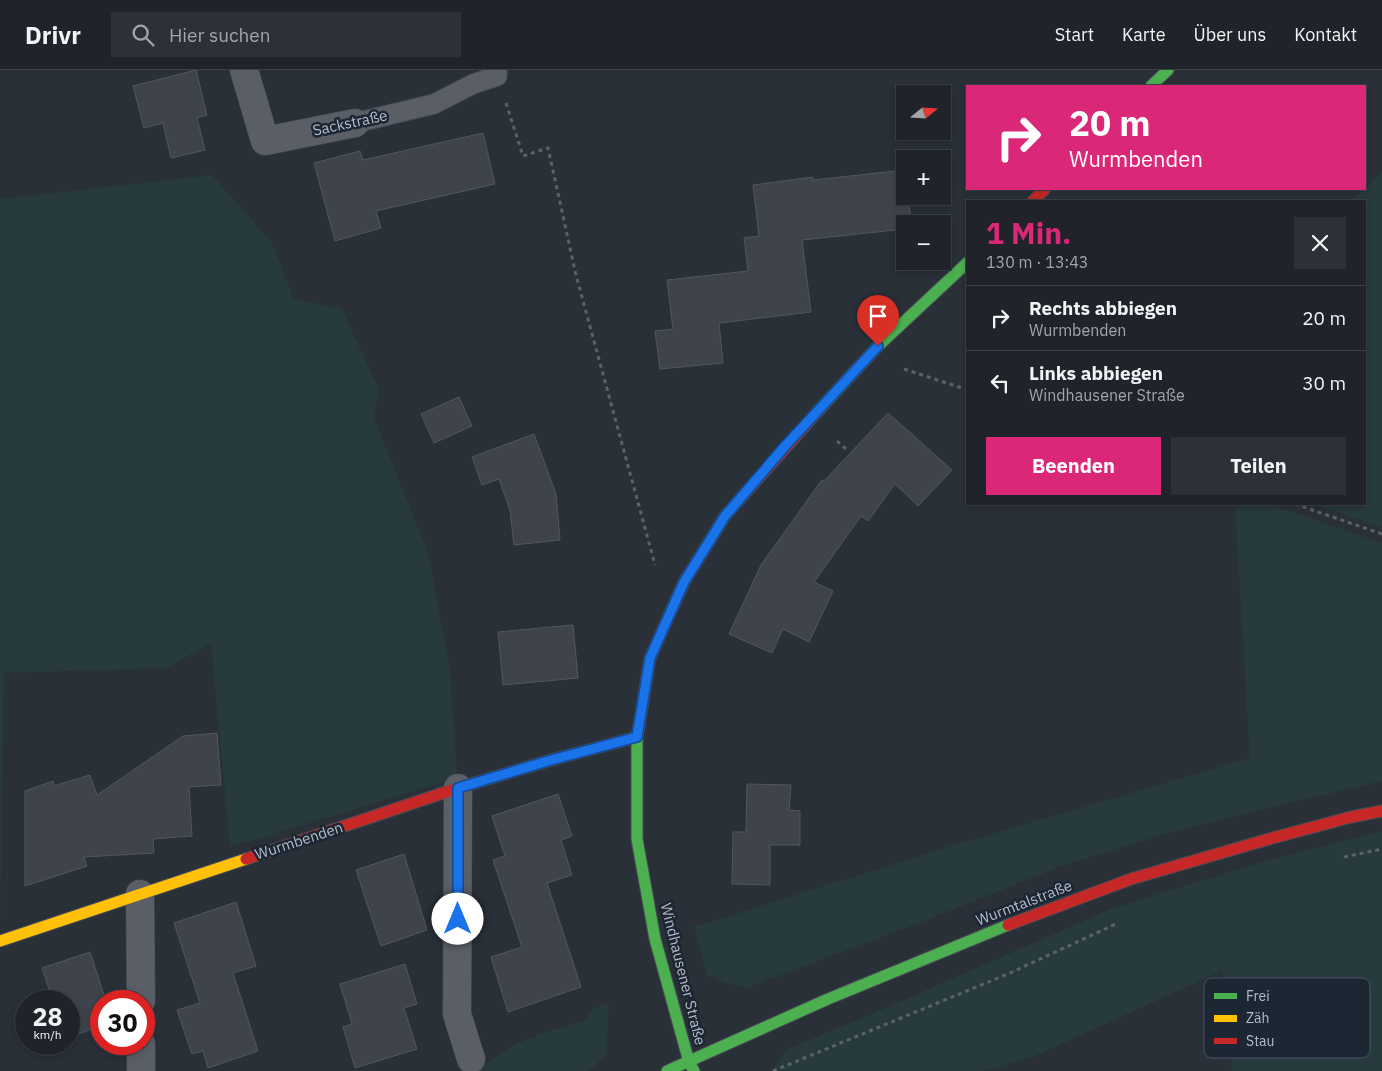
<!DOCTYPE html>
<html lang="de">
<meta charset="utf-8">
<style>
:root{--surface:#20242a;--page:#2d3036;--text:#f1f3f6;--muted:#a2a4a8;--line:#3d4147;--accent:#db2777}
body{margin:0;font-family:"IBM Plex Sans",sans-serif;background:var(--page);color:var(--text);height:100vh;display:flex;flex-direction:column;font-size:19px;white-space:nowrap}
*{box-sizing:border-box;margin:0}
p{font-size:16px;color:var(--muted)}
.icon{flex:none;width:28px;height:28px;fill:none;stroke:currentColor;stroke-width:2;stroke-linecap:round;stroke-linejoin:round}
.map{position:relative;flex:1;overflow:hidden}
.details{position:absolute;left:966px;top:130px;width:400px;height:305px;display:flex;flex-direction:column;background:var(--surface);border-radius:0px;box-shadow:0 2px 8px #0003,0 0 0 1px var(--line)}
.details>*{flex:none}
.guide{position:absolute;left:966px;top:15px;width:400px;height:105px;border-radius:0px;box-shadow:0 2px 8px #0003,0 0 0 1px var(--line);background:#db2777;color:#fff;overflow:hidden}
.needle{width:32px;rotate:72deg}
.tools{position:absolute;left:896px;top:15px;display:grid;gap:10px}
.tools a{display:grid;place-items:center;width:55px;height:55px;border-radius:0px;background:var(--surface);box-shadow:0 2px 8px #0003,0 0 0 1px var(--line);font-size:25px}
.speed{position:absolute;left:15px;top:920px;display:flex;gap:10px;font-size:25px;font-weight:700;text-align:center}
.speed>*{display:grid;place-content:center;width:65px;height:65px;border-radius:50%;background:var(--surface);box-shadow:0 2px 8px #0003,0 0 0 1px var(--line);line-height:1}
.speed small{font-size:12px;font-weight:400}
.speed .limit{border:8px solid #d22;background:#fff;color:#111}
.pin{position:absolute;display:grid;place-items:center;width:42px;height:42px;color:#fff;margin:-51px -21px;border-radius:50% 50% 50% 0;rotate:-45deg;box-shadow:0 0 5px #0007}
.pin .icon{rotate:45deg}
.me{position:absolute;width:55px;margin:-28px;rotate:0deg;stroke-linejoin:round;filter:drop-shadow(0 0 4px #0008)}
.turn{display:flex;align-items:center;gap:18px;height:105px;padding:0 20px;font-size:22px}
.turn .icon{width:65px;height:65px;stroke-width:2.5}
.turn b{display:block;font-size:35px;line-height:42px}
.round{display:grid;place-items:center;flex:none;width:52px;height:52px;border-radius:0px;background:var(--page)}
.head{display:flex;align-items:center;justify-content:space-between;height:85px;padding:0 20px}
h1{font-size:30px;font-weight:800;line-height:38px;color:var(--accent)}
.cta{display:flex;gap:10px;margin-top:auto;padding:10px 20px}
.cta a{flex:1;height:58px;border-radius:0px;background:var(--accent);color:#fff;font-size:20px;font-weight:800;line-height:58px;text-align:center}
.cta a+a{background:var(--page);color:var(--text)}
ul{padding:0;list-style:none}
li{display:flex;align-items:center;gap:15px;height:65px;padding:0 20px;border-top:1px solid var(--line)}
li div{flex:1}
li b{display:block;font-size:19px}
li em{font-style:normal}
header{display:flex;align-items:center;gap:30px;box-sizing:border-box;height:70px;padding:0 25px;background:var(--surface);border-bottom:1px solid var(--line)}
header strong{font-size:24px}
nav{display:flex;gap:28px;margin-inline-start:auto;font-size:18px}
.search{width:350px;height:45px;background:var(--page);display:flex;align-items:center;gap:12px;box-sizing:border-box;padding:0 18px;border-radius:0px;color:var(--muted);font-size:19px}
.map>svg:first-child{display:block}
.green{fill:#273a3e}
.building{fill:#3f444c;stroke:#52575f}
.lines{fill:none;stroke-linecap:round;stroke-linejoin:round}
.lane-casing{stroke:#484c55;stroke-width:21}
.street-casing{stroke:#484c55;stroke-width:29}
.fast-casing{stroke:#484c55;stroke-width:13}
.slow-casing{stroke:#484c55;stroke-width:13}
.jam-casing{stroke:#484c55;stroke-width:13}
.path{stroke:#5c6268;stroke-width:3;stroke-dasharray:4 4;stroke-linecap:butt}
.lane{stroke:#5a5e66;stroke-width:19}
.street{stroke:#5a5e66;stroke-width:28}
.fast{stroke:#4caf50;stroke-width:11}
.slow{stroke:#ffc107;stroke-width:11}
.jam{stroke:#c62828;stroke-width:11}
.route-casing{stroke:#114b97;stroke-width:12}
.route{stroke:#1a73e8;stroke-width:9}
.labels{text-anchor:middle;stroke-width:5;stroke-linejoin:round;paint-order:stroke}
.street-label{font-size:15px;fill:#b4bcc9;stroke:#1d2633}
.key{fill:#1d2633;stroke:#4a5360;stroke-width:1}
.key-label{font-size:14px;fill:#b4bcc9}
</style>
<header>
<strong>Drivr</strong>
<div class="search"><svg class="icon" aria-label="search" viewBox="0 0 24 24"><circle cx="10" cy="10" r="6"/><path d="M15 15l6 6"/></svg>Hier suchen</div>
<nav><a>Start</a><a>Karte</a><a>Über uns</a><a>Kontakt</a></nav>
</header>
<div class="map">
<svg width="1382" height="1001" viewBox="0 0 1382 1001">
<rect width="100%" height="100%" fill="#2a3038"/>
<g class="green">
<path d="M1382,103v354l-68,-23h51v-303h-14z"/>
<path d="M212,105l60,68 22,56 48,10 36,79 -4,30 54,134 22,118 7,108 -227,69 -19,-204 -45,25 -162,5 -4,252v-726z"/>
<path d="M1235,434h35l112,39v238l-197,47 -121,37 -135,54 -182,69 -21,-5 -19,-8 -13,-48 267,-84 289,-85z"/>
<path d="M1382,761v240h-150l-10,-100 -194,88 -46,12h-210l13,-21 80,-33 246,-108 144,-45z"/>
<path d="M609,933l-3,51 -13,14 -7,3h-111l41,-27 30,-12 38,-11 7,-11z"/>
</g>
<g class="building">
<path d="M196,0l11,45 -10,3 8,32 -34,8 -8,-35 -19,5 -11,-42z"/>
<path d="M483,63l12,51 -119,27 5,17 -46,13 -21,-78 46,-12 3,9z"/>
<path d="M905,100v26h3l3,28h-6v5l-103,11 9,72 -92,11 4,40 -63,6 -5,-38 18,-2 -6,-49 81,-9 -4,-33 15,-2 -6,-51 60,-8v3z"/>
<path d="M459,327l13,29 -38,17 -13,-29z"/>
<path d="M888,343l64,57 -34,36 -23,-22 -27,37 -7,-5 -47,66 19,9 -24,51 -26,-13 -11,24 -43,-19 32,-69 61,-85 2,1z"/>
<path d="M534,364l22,60 4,46 -46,5 -4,-35 -11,-31 -17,6 -10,-28z"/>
<path d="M573,555l5,53 -75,7 -5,-53z"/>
<path d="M217,663l4,52 -32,2 3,49 -39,3 1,14 -70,4 3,9 -62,20v-95l28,-10 1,5 36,-11 7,20 86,-59z"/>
<path d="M747,714l44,1 -2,25 11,1v34h-30v40l-38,-1 1,-52h13z"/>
<path d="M558,724l14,42 -11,4 11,35 -25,8 34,104 -73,25 -17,-55 31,-10 -29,-87 12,-4 -13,-40z"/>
<path d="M404,784l23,76 -46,16 -25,-76z"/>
<path d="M236,832l20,64 -23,7 25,78 -50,17 -5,-17 -11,3 -15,-44 23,-7 -26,-80z"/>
<path d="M90,882l16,49h-5v25l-32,11v-36h-16l-11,-33z"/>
<path d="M405,894l12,40 -13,4 13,41 -62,19 -12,-41 9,-3 -12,-40z"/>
</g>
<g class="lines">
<defs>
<path id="lane" d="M355,53l79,-19 39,-20 24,-8v-6"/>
<g id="street">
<path d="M244,0l21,71 90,-18"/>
<path d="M458,718l-1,226 14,45"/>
<path d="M140,824l1,107"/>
<path d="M141,974v27"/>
</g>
<g id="fast">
<path d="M1151,16l17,-16"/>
<path d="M818,341l60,-65 90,-84"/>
<path d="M639,656l-2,11v102l18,100 34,123 5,9"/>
<path d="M667,1001l161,-72 180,-74"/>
</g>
<path id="slow" d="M0,871l246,-82"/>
<g id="jam">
<path d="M1033,131l12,-12"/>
<path d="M639,656l11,-68 34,-76 41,-66 93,-105"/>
<path d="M246,789l212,-71 93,-28 86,-23"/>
<path d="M1008,855l123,-46 138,-40 82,-22 31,-6"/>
</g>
</defs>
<use href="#lane" class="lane-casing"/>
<use href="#street" class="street-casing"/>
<use href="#fast" class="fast-casing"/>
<use href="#slow" class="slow-casing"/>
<use href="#jam" class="jam-casing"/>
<g class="path">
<path d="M506,33l17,53 25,-8 28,127 79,290"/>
<path d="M904,299l64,21"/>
<path d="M837,371l9,8"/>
<path d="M1295,434l87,30"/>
<path d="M1344,787l38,-8"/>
<path d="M773,1001l237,-98 108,-50"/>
</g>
<use href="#lane" class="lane"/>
<use href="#street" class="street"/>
<use href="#fast" class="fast"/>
<use href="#slow" class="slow"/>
<use href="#jam" class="jam"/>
</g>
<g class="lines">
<defs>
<path id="route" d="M458,849v-131l93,-28 86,-23 13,-79 34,-76 41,-66 61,-71 92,-99"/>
</defs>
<use href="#route" class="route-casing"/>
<use href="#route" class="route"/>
</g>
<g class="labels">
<g class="street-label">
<text transform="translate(350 53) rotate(-12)" y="5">Sackstraße</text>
<text transform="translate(299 771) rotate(-18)" y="5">Wurmbenden</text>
<text transform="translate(1024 833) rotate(-21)" y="5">Wurmtalstraße</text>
<text transform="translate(683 904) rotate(76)" y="5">Windhausener Straße</text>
</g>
</g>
<rect x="1204" y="908" width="166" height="80" rx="8" class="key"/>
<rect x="1214" y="923" width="23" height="6" fill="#4caf50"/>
<rect x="1214" y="945" width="23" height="7" fill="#ffc107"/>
<rect x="1214" y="968" width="23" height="6" fill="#c62828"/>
<g class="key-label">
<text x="1246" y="931">Frei</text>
<text x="1246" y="953">Zäh</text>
<text x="1246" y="976">Stau</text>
</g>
</svg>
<div class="tools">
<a><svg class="needle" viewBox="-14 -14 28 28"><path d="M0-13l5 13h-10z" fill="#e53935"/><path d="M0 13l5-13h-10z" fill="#a2a4a8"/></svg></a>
<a>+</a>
<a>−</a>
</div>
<div class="speed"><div>28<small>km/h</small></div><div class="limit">30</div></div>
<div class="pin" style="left:878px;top:276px;background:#d93025"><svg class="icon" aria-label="arrive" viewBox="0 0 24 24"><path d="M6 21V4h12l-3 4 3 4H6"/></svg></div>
<svg class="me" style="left:458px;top:849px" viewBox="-20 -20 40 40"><circle r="19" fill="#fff"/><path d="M0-13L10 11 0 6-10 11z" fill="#1a73e8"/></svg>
<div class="guide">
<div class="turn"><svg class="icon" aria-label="right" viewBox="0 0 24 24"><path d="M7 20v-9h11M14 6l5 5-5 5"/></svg><div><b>20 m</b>Wurmbenden</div></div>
</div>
<section class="details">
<div class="head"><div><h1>1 Min.</h1><p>130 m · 13:43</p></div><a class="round"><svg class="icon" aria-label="close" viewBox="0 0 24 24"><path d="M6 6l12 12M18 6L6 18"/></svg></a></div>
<ul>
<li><svg class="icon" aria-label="right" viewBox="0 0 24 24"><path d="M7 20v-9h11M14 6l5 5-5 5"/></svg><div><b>Rechts abbiegen</b><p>Wurmbenden</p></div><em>20 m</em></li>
<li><svg class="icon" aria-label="left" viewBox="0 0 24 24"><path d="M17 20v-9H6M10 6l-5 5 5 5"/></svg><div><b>Links abbiegen</b><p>Windhausener Straße</p></div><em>30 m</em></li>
</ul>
<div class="cta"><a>Beenden</a><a>Teilen</a></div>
</section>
</div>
